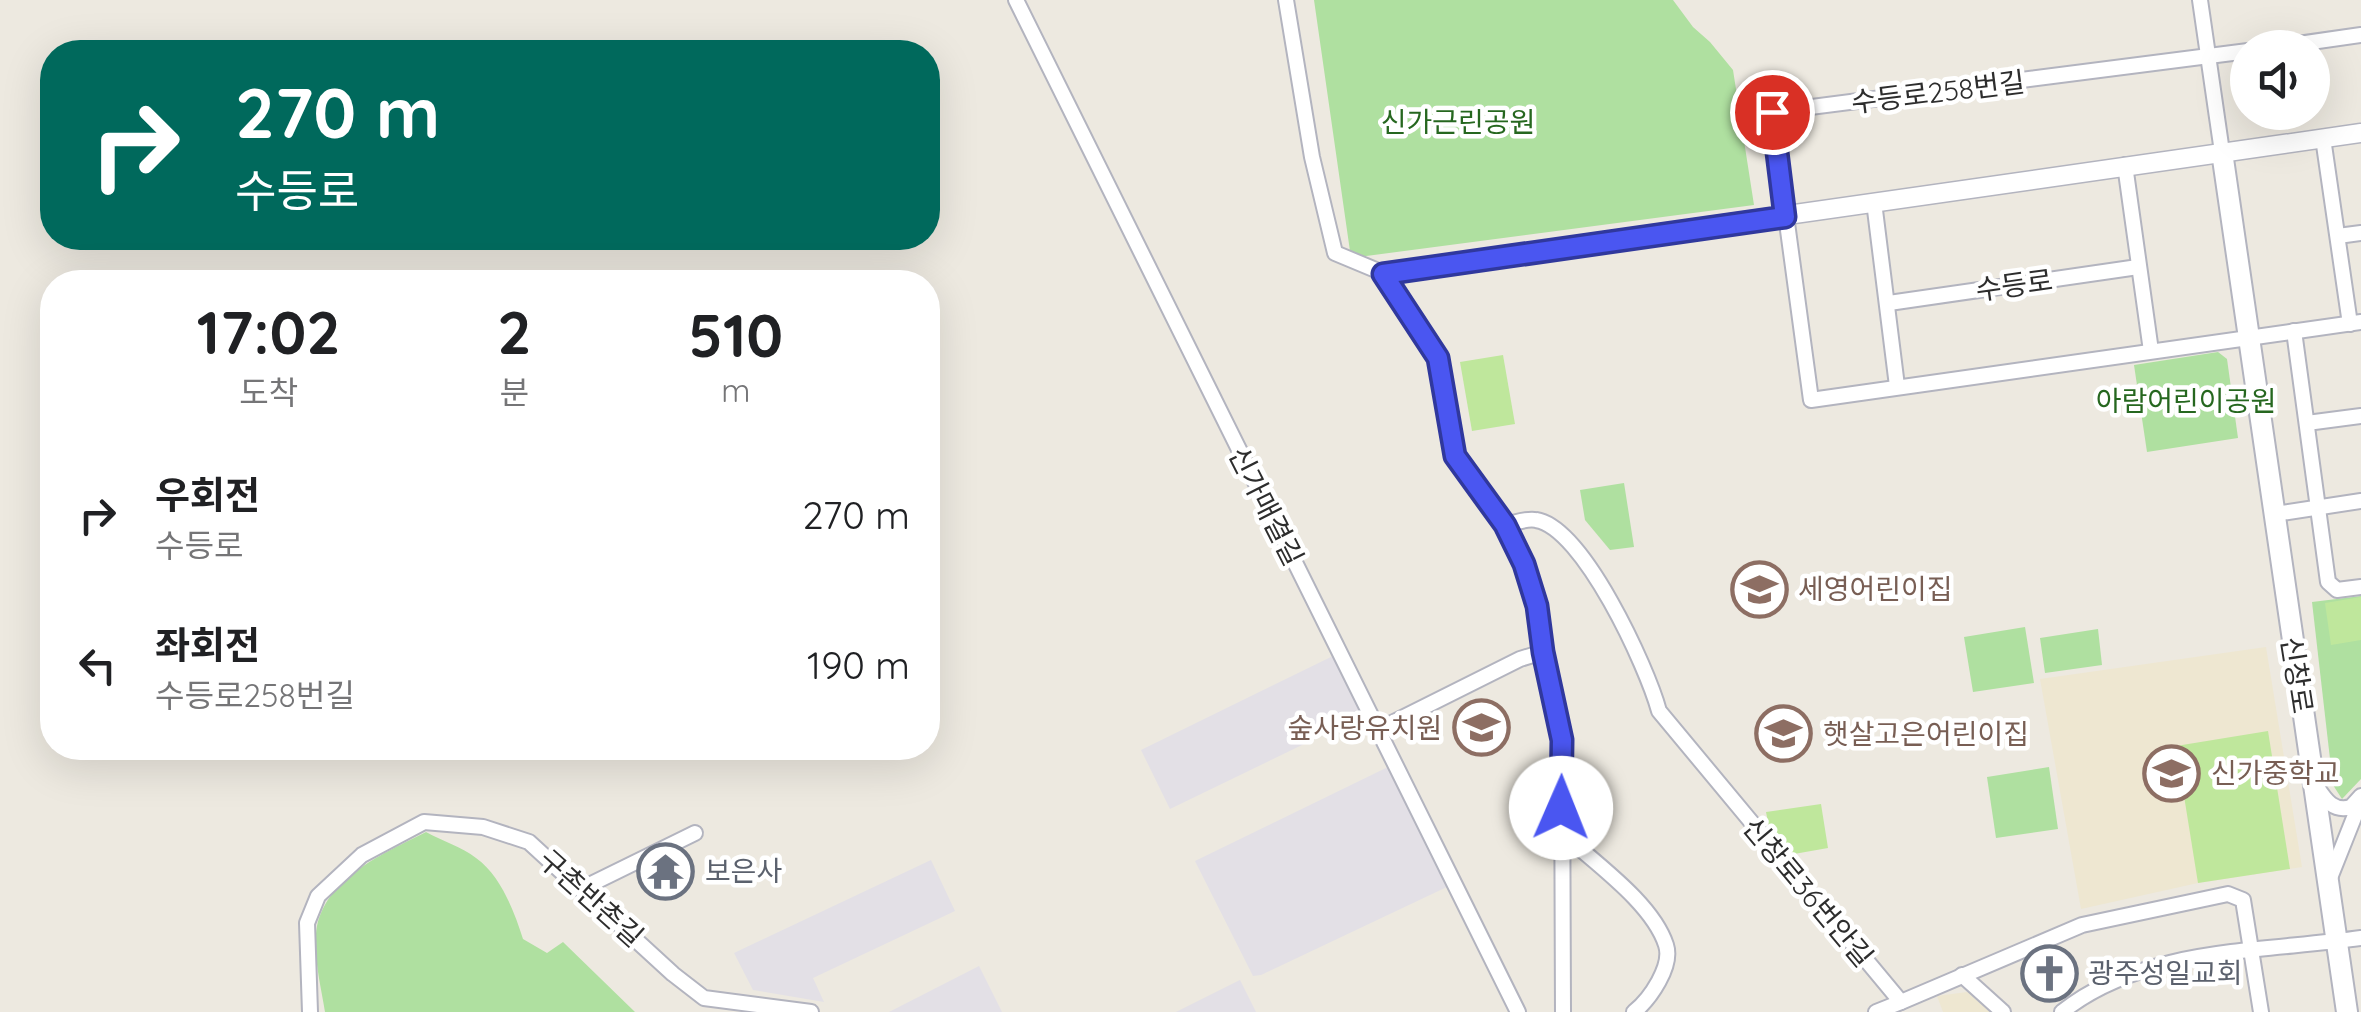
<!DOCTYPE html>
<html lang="ko">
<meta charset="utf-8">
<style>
:root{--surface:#fff;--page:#f6f6f6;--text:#202124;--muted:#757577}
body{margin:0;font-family:Quicksand,"Noto Sans KR",sans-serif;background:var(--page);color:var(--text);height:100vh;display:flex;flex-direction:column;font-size:38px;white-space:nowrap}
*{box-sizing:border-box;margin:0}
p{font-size:32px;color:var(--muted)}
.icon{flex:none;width:55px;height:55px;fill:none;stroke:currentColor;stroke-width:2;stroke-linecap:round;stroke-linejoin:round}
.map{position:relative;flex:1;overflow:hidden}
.details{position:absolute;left:40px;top:270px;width:900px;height:490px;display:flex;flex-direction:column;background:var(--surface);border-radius:40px;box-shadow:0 10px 40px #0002}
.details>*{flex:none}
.guide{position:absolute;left:40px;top:40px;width:900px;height:210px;border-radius:40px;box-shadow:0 10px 40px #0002;background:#00695c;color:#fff;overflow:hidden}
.buttons{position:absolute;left:2230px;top:30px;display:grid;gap:20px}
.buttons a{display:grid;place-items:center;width:100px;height:100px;border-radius:50%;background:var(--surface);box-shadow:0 10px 40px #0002;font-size:50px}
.pin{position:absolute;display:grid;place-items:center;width:85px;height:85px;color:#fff;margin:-42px;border:5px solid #fff;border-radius:50%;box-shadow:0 2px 10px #0007}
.me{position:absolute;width:110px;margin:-55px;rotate:1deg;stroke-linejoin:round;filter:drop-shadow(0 0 8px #0008)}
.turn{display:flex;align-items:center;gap:35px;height:210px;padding:0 30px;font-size:45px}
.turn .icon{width:130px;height:130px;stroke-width:2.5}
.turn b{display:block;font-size:70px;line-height:85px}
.eta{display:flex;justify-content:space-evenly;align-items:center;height:170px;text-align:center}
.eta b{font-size:60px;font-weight:700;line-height:70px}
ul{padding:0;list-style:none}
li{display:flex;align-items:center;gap:30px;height:150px;padding:0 30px}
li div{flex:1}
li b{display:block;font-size:38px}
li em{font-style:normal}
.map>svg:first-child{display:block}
.industrial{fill:#e3e0e6}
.education{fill:#eee7d1}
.green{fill:#afe0a0}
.pitch{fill:#bfe79c}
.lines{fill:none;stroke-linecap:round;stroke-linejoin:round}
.minor-casing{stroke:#b3b4bf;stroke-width:18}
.tertiary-casing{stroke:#b3b4bf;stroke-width:21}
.secondary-casing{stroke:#b3b4bf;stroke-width:24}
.minor{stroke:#fff;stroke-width:14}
.tertiary{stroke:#fff;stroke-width:18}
.secondary{stroke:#fff;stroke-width:20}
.route-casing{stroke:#30389d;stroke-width:25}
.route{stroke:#4a56f1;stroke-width:18}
.labels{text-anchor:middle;stroke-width:9;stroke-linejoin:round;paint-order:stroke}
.street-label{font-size:28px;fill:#2d2d2d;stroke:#fff}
.park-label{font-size:28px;fill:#26671f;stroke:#fff}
.education-label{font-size:28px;fill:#785e54;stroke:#fff;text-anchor:start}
.worship-label{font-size:28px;fill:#5b616d;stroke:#fff;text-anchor:start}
</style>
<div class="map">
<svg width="2361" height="1012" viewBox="0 0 2361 1012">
<rect width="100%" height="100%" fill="#ede9e0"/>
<g class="industrial">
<path d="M1335,655l29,60 -194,94 -29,-59z"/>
<path d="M1390,766l59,120 -188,89 -8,1 -58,-115z"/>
<path d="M931,860l24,51 -142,67 11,24 -71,-12 -19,-37z"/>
<path d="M979,966l23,46h-113z"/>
<path d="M1240,980l16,32h-80z"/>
</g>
<g class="education">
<path d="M2266,647l36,220 -104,16 -117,26 -41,-230z"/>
<path d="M1967,992l23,20h-47l-6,-16z"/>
</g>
<g class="green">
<path d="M1314,0h359l20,27 17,15 23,28 21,135 -403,53z"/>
<path d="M2218,352l9,7 11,79 -91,14 -13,-87z"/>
<path d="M1624,483l10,64 -24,3 -25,-30 -5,-30z"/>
<path d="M2361,596v183l-19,20 -9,-14 -21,-183z"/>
<path d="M2025,627l9,56 -61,9 -9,-55z"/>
<path d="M2098,629l4,36 -57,8 -5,-35z"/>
<path d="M2049,767l9,62 -62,9 -9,-61z"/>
<path d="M426,832c16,9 36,15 50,26 25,18 38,53 47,81l24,14 16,-11 72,70h-310c-4,-26 -13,-59 -8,-86 11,-50 68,-73 109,-94z"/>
</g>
<g class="pitch">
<path d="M1503,355l12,69 -43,7 -12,-69z"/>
<path d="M2361,597v43l-30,5 -6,-42z"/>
<path d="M2268,731l22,138 -92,14 -22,-137z"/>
<path d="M1821,804l7,44 -34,6 -25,-27 -3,-15z"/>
</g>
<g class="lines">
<defs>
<g id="minor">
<path d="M1016,0l502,1012"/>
<path d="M1286,0l26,157 23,96 48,20 55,85 17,98 50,69 19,39 13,42 6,46 19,88 1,272"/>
<path d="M2200,0l22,152"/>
<path d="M2270,48l91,-13"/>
<path d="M2248,51l-476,61 39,288 550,-78"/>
<path d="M2323,138l27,186"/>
<path d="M2125,165l26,186"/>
<path d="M1874,202l23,184"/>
<path d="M2338,236l23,-3"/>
<path d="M1889,303l249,-36"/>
<path d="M2294,331l34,251 9,8 24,-3"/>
<path d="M2307,423l54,-7"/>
<path d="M2275,514l86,-13"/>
<path d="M1505,525c10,-2 21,-7 31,-5 47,7 111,147 123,191l242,291 181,-77 146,-31 15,6 18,112"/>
<path d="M1378,730l142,-71 23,-7"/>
<path d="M2317,787c9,14 17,25 34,20l10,-11"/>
<path d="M1561,832c32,30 91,70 105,113 7,21 -16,54 -32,67"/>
<path d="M2328,883l33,-83"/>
<path d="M583,888l112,-55"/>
<path d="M1962,975l41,37"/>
<path d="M310,1012l-3,-89 11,-27 44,-41 62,-33 59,5 46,15 144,132 31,24 107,14"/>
<path d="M1876,1012l25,-10"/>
<path d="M2062,1012c81,-65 201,-60 299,-74"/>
</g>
<path id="tertiary" d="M1383,273l978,-140"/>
<path id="secondary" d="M2222,152l125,860"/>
</defs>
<use href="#minor" class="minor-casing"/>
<use href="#tertiary" class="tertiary-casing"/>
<use href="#secondary" class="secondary-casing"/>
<use href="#minor" class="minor"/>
<use href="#tertiary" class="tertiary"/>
<use href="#secondary" class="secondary"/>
</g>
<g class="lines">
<defs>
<path id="route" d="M1561,808l1,-68 -19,-88 -6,-46 -13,-42 -19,-39 -50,-69 -17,-98 -55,-84 402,-57 -13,-105"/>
</defs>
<use href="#route" class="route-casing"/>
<use href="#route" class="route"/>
</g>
<defs>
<symbol id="school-ring" viewBox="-11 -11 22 22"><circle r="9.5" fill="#fff" stroke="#8d6e63" stroke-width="1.5"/><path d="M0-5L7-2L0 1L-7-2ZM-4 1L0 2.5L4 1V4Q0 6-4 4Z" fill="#8d6e63"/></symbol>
<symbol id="temple-ring" viewBox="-11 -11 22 22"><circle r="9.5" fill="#fff" stroke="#6b7280" stroke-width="1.5"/><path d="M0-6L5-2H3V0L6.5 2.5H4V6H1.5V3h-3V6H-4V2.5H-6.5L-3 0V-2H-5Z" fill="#6b7280"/></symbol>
<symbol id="church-ring" viewBox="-11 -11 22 22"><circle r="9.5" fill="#fff" stroke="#6b7280" stroke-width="1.5"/><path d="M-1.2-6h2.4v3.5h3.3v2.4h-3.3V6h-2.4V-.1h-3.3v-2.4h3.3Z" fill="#6b7280"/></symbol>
</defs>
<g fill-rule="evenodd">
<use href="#school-ring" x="1728" y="558" width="63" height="63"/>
<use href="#school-ring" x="1450" y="696" width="63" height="63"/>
<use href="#school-ring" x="1752" y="702" width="63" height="63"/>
<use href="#school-ring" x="2140" y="742" width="63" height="63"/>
<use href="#temple-ring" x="634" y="840" width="63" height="63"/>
<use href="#church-ring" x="2018" y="942" width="63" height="63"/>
</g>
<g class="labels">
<g class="street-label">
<text transform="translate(1938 92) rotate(-7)" y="10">수등로258번길</text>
<text transform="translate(2014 285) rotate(-8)" y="10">수등로</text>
<text transform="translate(1266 506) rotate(63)" y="10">신가매결길</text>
<text transform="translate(2297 675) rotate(81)" y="10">신창로</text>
<text transform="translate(1808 892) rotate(50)" y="10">신창로36번안길</text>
<text transform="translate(591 898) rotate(42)" y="10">구촌반촌길</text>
</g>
<g class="park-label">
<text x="1458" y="132">신가근린공원</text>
<text x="2186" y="411">아람어린이공원</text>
</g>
<g class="education-label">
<text x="1798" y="599">세영어린이집</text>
<text x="1442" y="738" text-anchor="end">숲사랑유치원</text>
<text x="1823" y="744">햇살고은어린이집</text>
<text x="2211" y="783">신가중학교</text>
</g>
<g class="worship-label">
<text x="705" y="881">보은사</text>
<text x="2088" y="983">광주성일교회</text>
</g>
</g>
</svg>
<div class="buttons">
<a><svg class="icon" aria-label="sound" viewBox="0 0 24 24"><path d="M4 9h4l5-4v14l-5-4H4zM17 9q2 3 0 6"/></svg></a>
</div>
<div class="pin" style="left:1772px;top:112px;background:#d93025"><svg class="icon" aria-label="arrive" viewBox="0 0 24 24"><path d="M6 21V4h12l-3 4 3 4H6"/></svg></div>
<svg class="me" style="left:1561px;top:808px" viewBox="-20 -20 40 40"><circle r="19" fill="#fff"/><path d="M0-13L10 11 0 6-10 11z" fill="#4a56f1"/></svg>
<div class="guide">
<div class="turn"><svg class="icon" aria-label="right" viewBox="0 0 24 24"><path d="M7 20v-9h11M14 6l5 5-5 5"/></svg><div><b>270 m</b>수등로</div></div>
</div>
<section class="details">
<div class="eta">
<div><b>17:02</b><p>도착</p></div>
<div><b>2</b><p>분</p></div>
<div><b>510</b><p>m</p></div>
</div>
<ul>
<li><svg class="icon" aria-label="right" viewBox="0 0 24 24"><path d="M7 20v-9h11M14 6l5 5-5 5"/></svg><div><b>우회전</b><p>수등로</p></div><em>270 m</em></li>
<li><svg class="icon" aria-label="left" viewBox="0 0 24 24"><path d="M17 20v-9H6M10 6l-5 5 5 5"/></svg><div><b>좌회전</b><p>수등로258번길</p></div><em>190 m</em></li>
</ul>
</section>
</div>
